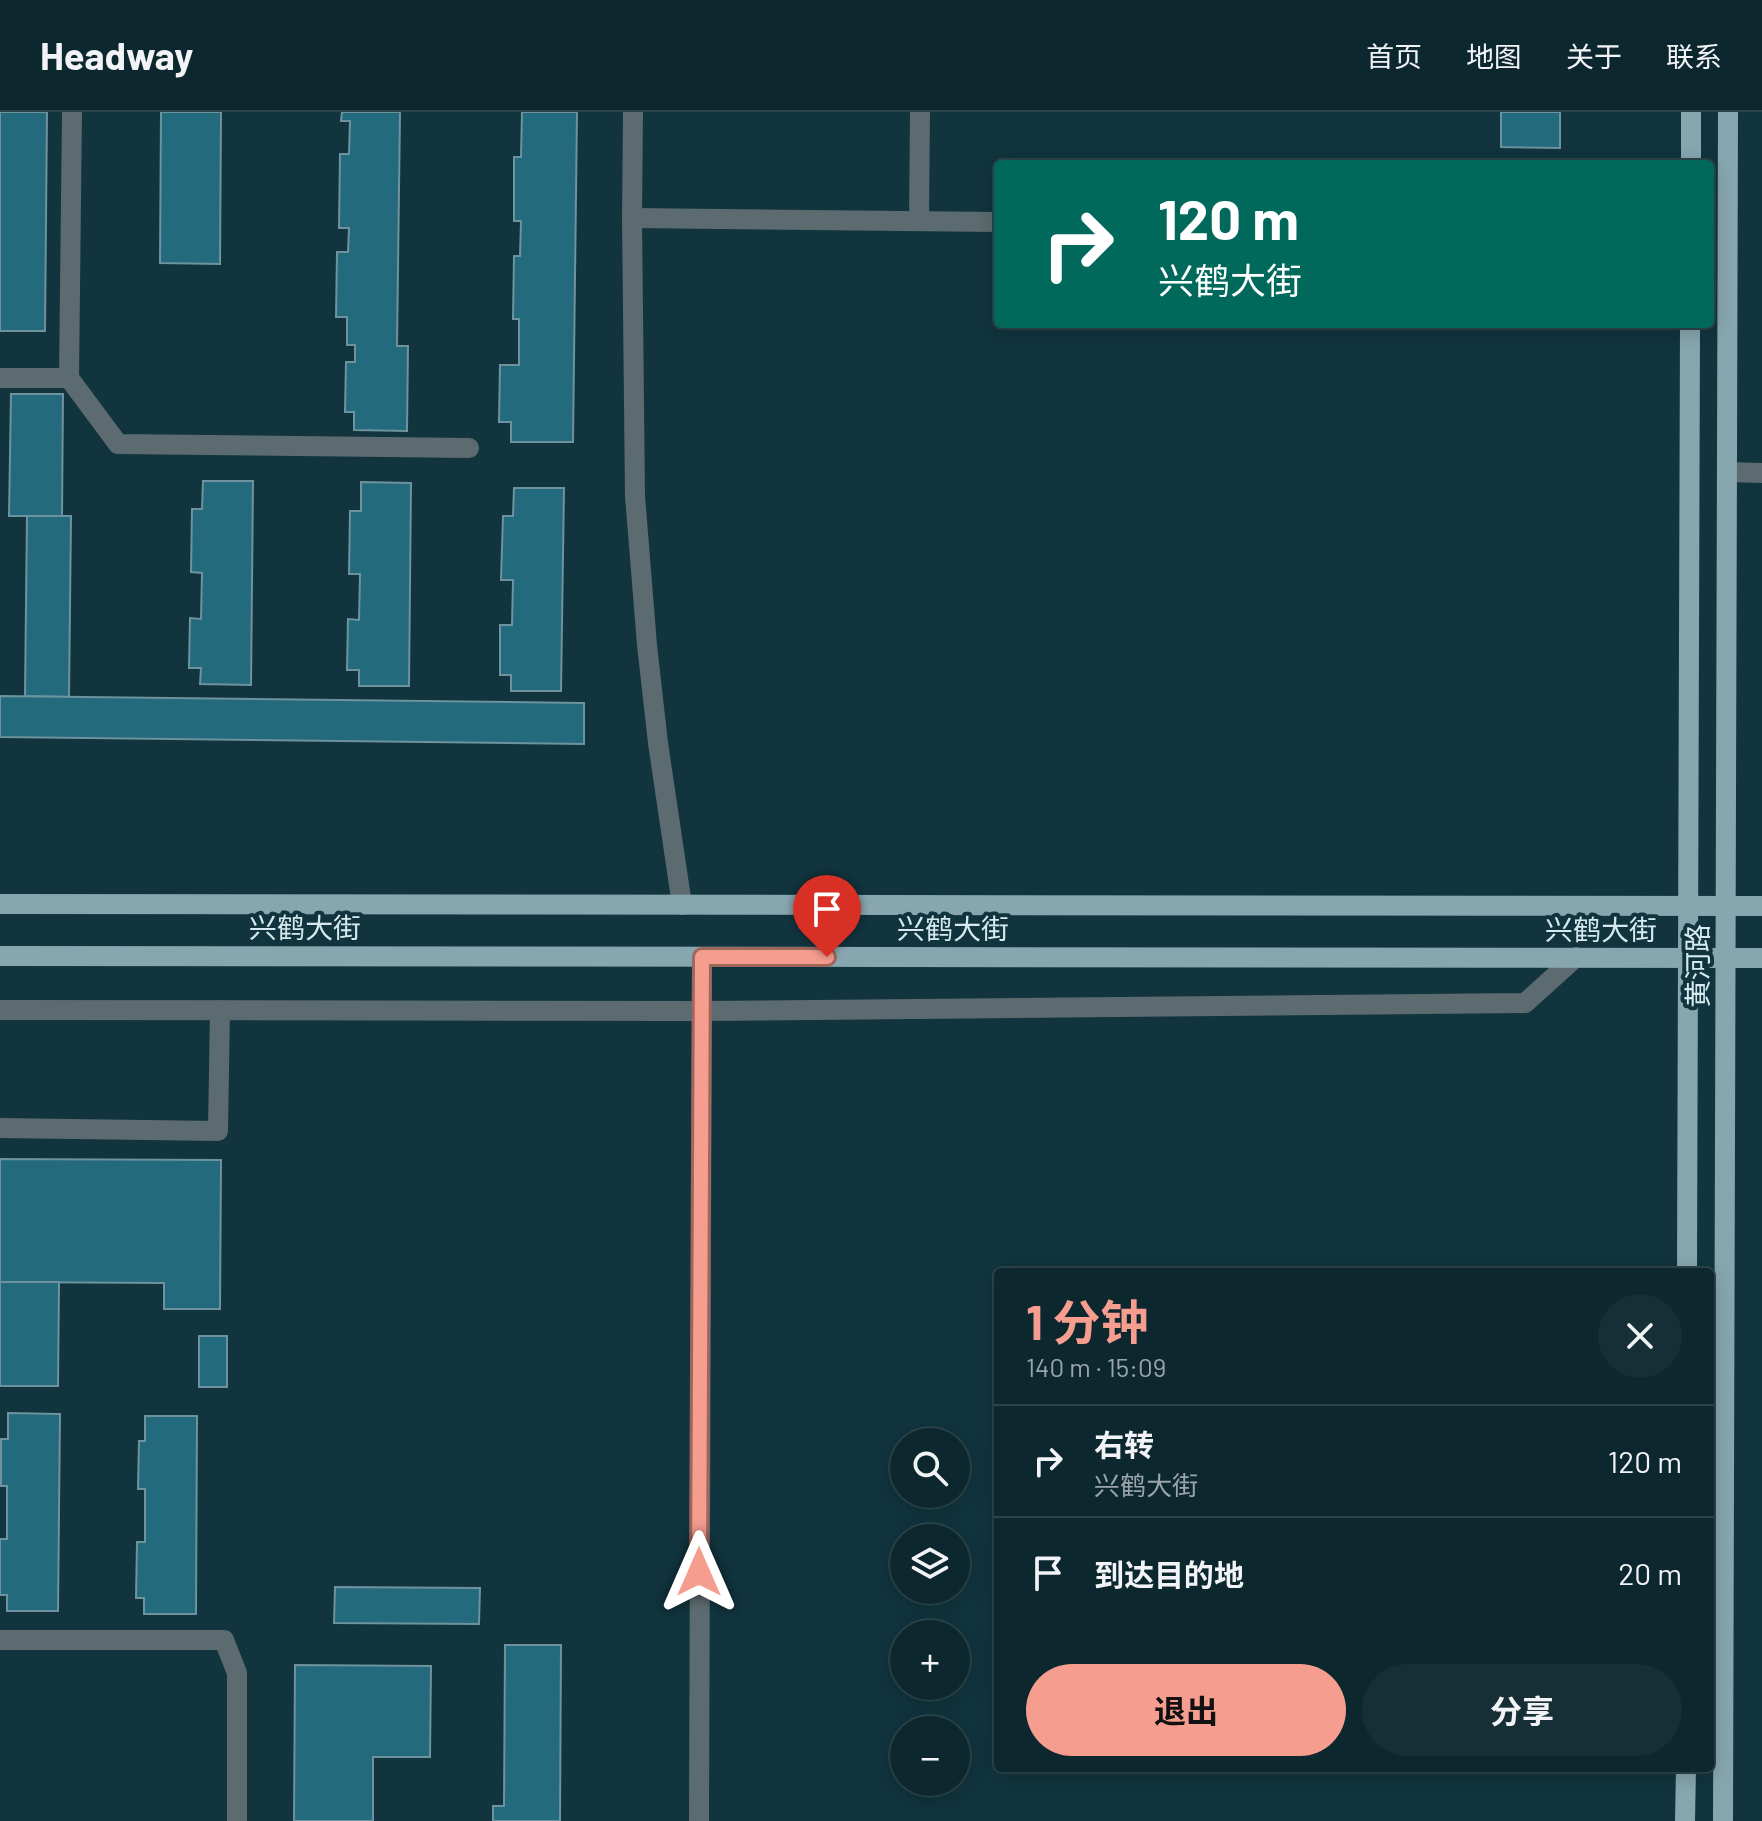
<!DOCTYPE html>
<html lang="zh">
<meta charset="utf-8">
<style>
:root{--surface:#0d272e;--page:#162f36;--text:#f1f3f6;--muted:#9aa5aa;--line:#2d444a;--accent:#f59d8e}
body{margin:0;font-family:Barlow,"Noto Sans SC",sans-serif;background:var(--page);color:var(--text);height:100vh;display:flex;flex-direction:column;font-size:30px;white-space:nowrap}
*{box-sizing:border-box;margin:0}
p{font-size:26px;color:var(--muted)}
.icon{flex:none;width:44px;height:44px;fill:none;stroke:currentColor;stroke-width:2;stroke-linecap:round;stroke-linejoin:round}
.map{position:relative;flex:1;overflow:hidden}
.drawer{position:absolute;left:994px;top:1156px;width:720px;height:504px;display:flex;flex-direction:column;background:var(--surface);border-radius:8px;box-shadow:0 4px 20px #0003,0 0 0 2px var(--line)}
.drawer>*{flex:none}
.hud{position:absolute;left:994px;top:48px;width:720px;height:168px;border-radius:8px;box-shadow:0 4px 20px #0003,0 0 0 2px var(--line);background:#00695c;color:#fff;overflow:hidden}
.tools{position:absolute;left:890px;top:1316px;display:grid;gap:16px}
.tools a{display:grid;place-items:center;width:80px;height:80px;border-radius:50%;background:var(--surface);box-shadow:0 4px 20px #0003,0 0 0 2px var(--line);font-size:40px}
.pin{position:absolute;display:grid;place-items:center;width:68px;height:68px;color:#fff;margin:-82px -34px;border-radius:50% 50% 50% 0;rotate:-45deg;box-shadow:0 0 8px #0007}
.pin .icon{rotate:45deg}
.me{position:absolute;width:88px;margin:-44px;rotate:0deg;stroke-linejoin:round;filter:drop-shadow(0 0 6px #0008)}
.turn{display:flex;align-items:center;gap:28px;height:168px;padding:0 32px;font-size:36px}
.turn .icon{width:104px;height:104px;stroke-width:2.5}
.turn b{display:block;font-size:56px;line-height:68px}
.round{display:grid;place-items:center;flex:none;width:84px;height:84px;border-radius:42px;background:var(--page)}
.overview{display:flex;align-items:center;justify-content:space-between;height:136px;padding:0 32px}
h1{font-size:48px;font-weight:700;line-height:60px;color:var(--accent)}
.cta{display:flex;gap:16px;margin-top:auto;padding:16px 32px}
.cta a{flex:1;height:92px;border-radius:48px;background:var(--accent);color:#111;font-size:32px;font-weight:700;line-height:92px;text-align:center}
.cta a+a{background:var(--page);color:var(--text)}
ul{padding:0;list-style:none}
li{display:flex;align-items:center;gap:24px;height:112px;padding:0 32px;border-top:2px solid var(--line)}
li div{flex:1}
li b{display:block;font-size:30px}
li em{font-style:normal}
header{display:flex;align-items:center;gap:48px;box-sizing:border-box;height:112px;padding:0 40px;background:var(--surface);border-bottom:2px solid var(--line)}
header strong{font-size:38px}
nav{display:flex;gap:44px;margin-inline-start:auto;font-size:28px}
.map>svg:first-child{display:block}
.building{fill:#246a7d;stroke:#6e929e;stroke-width:2}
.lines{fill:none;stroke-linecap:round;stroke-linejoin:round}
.minor{stroke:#5c6b6f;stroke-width:20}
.major{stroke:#87a6b0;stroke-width:20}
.route-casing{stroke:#9f665c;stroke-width:20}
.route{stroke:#f59d8e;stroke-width:14}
.labels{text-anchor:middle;stroke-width:8;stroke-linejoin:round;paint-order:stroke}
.street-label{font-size:28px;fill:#d6e9ef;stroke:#11343e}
</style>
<header>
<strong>Headway</strong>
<nav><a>首页</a><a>地图</a><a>关于</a><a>联系</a></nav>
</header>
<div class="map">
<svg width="1762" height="1709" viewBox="0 0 1762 1709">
<rect width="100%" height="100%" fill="#11343e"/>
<g class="building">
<path d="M0,0h47l-2,219h-45z"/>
<path d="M161,0h60l-1,152 -60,-1z"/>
<path d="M342,0h58l-3,234h11l-1,85 -53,-1v-18h-9l1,-50h9v-17h-8v-28h-11l1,-65h11l1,-24h-10l1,-74h9l1,-33h-9z"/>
<path d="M522,0h55l-4,330h-62v-20h-12l1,-57h19v-46h-6l1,-63h6l1,-35h-7v-64h7z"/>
<path d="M1501,0h59v36l-59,-1z"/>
<path d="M11,282h52l-1,122h-53z"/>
<path d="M203,369h50l-2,204 -51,-1 1,-16h-12l1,-50 11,1 1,-46 -11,-1 1,-63h10z"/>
<path d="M361,370l50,1 -2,203h-50v-16h-12l1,-51 11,1 1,-46h-11l1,-63h11z"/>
<path d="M514,376h50l-3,203h-50v-16h-11v-50h12l1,-45h-12l2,-64h10z"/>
<path d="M27,404h44l-2,181 -44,-1z"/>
<path d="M0,584l584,7v41l-584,-7z"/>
<path d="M0,1047l221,1 -1,149h-56v-26l-164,-1z"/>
<path d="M0,1170h59l-1,104h-58z"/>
<rect x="199" y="1224" width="28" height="51"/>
<path d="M8,1301l52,1 -2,197h-51v-16h-7v-56h7v-53h-6v-47h7z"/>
<path d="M145,1304h52l-1,198h-52v-16h-8l1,-56h8v-53h-7l1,-48h6z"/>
<path d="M335,1475l145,1 -1,36 -145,-1z"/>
<path d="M505,1533h56l-1,176h-67v-15h11z"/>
<path d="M295,1553l136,1 -1,91h-57v64h-79z"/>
</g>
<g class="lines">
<g class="minor">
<path d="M72,0l-3,266 49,66 351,4"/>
<path d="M633,0l-1,106 3,278 12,149 11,98 24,162"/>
<path d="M632,106l366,4"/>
<path d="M919,109l1,-109"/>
<path d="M0,266h69"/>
<path d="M1727,360l35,1"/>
<path d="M0,898l701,1 824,-8 51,-46"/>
<path d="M0,1016l218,3 2,-121"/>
<path d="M0,1528h224l13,33v148"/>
<path d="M699,1709l3,-864"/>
</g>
<g class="major">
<path d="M1691,52v-52"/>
<path d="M0,792l1762,2"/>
<path d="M0,844l1762,2"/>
<path d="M1687,1160l3,-948"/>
<path d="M1685,1709l1,-53"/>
<path d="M1723,1709l5,-1709"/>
</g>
</g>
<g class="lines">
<defs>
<path id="route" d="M699,1460l3,-615h125"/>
</defs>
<use href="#route" class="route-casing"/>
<use href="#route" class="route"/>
</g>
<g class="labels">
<g class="street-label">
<text x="305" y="826">兴鹤大街</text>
<text x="953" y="827">兴鹤大街</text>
<text x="1601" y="828">兴鹤大街</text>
<text transform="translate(1698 854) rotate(-90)" y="10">黄河路</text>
</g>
</g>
</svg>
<div class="tools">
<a><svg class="icon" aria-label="search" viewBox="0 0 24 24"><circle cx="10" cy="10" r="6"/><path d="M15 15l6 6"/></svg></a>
<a><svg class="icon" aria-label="layers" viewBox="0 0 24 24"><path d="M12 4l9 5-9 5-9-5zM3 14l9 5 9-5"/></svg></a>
<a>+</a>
<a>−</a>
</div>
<div class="pin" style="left:827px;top:845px;background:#d93025"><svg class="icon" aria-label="arrive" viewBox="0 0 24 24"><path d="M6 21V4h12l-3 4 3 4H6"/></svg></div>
<svg class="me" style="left:699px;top:1460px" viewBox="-20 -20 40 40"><path d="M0-17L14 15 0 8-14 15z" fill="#f59d8e" stroke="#fff" stroke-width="4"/></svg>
<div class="hud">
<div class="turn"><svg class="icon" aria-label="right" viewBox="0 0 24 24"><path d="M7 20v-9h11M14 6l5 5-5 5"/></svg><div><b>120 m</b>兴鹤大街</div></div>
</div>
<section class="drawer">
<div class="overview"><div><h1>1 分钟</h1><p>140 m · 15:09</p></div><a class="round"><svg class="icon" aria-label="close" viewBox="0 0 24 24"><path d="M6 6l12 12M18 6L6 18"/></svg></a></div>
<ul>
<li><svg class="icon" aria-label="right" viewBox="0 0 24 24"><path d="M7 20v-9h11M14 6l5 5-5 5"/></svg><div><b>右转</b><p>兴鹤大街</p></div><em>120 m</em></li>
<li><svg class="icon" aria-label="arrive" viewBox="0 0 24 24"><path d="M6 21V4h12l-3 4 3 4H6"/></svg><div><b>到达目的地</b></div><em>20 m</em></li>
</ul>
<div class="cta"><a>退出</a><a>分享</a></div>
</section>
</div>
